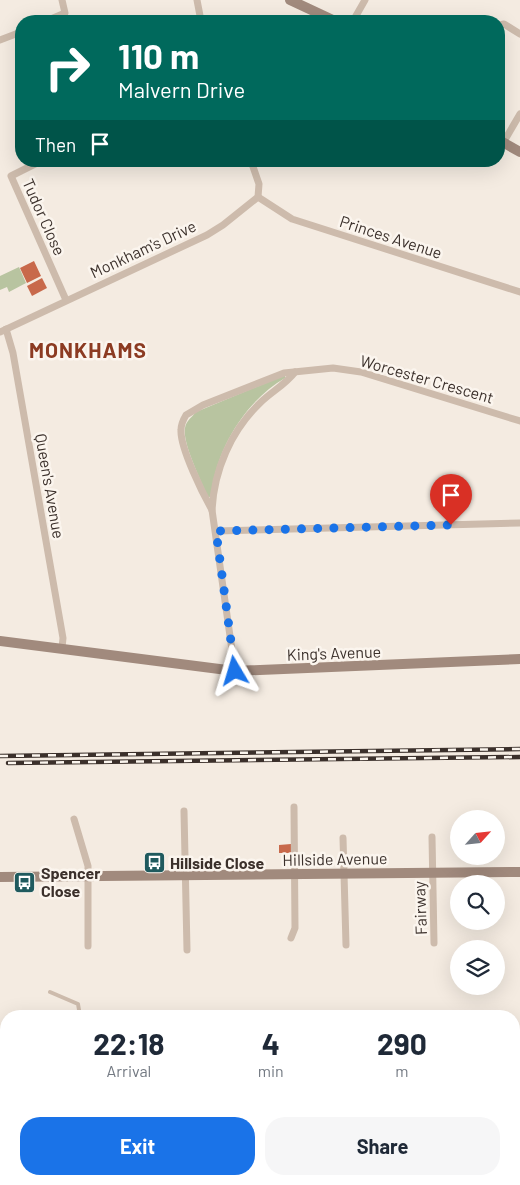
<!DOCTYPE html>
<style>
:root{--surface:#fff;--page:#f6f6f7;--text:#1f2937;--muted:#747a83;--accent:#1a73e8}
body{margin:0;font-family:Barlow,sans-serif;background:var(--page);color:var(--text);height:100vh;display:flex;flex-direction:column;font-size:19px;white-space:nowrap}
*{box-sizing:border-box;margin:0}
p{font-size:16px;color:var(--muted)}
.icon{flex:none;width:28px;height:28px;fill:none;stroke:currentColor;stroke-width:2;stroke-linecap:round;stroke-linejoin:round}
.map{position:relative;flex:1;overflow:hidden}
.side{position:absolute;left:0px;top:1010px;width:520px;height:175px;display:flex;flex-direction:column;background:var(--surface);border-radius:20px 20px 0 0;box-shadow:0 5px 20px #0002}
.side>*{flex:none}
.banner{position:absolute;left:15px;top:15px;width:490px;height:152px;border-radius:20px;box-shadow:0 5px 20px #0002;background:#00695c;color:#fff;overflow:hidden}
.needle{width:32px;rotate:63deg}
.fabs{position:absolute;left:450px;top:810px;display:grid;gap:10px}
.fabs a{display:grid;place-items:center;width:55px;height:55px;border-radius:50%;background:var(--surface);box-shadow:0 5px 20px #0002;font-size:25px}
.pin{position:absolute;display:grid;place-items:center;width:42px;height:42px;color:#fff;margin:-51px -21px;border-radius:50% 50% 50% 0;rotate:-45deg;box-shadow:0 0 5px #0007}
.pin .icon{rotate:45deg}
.me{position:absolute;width:55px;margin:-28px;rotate:353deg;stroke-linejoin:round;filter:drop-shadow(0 0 4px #0008)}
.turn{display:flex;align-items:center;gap:18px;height:105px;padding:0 20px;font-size:22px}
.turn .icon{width:65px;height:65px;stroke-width:2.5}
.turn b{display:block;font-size:35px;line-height:42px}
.then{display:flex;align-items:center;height:48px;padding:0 20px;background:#0003;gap:10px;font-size:19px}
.eta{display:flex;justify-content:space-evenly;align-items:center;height:85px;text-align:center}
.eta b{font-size:30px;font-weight:700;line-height:35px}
.primary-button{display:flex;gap:10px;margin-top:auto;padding:10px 20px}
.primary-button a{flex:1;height:58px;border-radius:20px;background:var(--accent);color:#fff;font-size:20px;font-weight:700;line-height:58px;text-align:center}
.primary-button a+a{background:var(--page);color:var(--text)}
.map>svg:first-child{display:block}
.green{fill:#b8c4a0}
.building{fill:#c8694b}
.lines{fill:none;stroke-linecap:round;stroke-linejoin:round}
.lane{stroke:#cdbbac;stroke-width:4}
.street{stroke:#cdbbac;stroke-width:7}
.secondary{stroke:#a18a7d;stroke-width:10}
.rail-casing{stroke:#3b302b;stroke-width:4.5}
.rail{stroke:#fbf5ee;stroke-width:2.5;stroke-dasharray:8;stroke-linecap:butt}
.route{stroke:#1a73e8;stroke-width:9;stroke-dasharray:0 16.2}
.labels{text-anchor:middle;stroke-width:5;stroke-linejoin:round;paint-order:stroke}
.street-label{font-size:16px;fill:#3b302b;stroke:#fbf5ee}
.poi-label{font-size:16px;font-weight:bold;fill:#3b302b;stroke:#fbf5ee;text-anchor:start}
.district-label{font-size:21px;font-weight:bold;letter-spacing:1px;fill:#8c3b22;stroke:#fbf5ee}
</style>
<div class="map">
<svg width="520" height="1185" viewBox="0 0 520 1185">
<rect width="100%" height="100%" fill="#f4ebe1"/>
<g class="green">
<path d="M19,267l7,16 -17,9 -2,-5 -7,3v-14z"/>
<path d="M285,375v3c-41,24 -69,72 -74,118l-3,2c-6,-16 -26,-55 -23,-70 1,-7 7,-11 11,-16z"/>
</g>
<g class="building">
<path d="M34,261l7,15 -14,7 -7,-15z"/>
<path d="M42,278l5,10 -15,8 -5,-10z"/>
<path d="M291,844v9h-12v-8z"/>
</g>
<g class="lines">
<path class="lane" d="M50,992l28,12 2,12"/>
<g class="street">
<path d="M197,0l4,21"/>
<path d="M46,21l19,-8 -3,-13"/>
<path d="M353,21l12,-21"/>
<path d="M499,25l5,-1 16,10"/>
<path d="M0,40l21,-8"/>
<path d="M503,143l17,-29"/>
<path d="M41,161l-30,15 55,124"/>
<path d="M258,197l34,22 228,73"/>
<path d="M6,329l7,24 50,285 -1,10"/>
<path d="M0,332l207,-97 16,-10 35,-28 1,-13 -8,-23"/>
<path d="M212,510c2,-40 19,-79 48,-107 11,-11 25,-18 35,-31"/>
<path d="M216,531l304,-8"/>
<path d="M235,671l-23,-161c-9,-16 -32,-62 -31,-80 0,-6 2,-10 5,-15l17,-10 81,-32 49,-5 28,4 159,49"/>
<path d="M184,811l3,139"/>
<path d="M74,819l14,47v80"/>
<path d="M432,837l2,106"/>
<path d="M343,838l3,107"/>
<path d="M291,938l4,-10 -1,-121"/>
<path d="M0,1061h6"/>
<path d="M514,1061h6"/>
<path d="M0,1176l6,-1"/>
<path d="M483,1183l1,-4"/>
</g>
<g class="secondary">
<path d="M290,0l45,21"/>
<path d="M499,140l21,12"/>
<path d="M0,641l235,30 285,-12"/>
<path d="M0,877l520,-5"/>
</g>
<defs>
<g id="rail">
<path d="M0,756l520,-7"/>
<path d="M8,763l512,-6"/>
</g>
</defs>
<use href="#rail" class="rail-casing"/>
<use href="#rail" class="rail"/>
</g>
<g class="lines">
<path class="route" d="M235,671l-19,-140 235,-6"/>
</g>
<defs>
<symbol id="bus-square" viewBox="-11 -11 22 22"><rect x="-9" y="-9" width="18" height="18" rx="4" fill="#1f5a5e" stroke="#fbf5ee"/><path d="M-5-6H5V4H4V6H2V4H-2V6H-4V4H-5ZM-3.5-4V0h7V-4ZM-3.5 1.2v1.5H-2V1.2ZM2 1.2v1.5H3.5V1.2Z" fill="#fff"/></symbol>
</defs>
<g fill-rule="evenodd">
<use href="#bus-square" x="142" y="850" width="25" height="25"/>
<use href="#bus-square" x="12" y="870" width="25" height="25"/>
</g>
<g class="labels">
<g class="street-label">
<text transform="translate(44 217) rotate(66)" y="6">Tudor Close</text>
<text transform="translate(391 237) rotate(18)" y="6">Princes Avenue</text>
<text transform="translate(143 249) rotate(-25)" y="6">Monkham's Drive</text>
<text transform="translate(427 379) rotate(16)" y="6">Worcester Crescent</text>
<text transform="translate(50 486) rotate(80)" y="6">Queen's Avenue</text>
<text transform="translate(334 653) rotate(-2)" y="6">King's Avenue</text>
<text transform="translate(335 859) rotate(-1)" y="6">Hillside Avenue</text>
<text transform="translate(420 908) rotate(-92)" y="6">Fairway</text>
</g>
<g class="poi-label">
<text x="170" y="869">Hillside Close</text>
<text x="41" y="879">Spencer<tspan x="41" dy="18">Close</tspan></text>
</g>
<g class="district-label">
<text x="88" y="358">MONKHAMS</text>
</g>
</g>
</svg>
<div class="fabs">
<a><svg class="needle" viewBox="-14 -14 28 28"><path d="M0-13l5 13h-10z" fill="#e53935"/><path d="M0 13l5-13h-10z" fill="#747a83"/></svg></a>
<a><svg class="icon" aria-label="search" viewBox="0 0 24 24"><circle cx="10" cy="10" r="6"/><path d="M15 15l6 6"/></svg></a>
<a><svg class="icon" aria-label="layers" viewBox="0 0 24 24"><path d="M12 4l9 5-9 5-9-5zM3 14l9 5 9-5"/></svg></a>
</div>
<div class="pin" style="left:451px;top:525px;background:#d93025"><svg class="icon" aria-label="arrive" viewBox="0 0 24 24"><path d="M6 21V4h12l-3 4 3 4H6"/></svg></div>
<svg class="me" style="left:235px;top:671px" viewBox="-20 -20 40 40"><path d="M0-17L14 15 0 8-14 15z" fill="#1a73e8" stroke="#fff" stroke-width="4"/></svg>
<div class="banner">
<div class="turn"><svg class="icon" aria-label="right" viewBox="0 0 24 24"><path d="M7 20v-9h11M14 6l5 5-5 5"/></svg><div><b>110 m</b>Malvern Drive</div></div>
<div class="then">Then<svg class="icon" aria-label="arrive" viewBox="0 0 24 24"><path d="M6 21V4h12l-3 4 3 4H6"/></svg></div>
</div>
<section class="side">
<div class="eta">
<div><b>22:18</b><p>Arrival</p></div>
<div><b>4</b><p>min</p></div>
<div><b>290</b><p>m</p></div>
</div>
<div class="primary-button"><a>Exit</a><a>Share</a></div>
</section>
</div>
